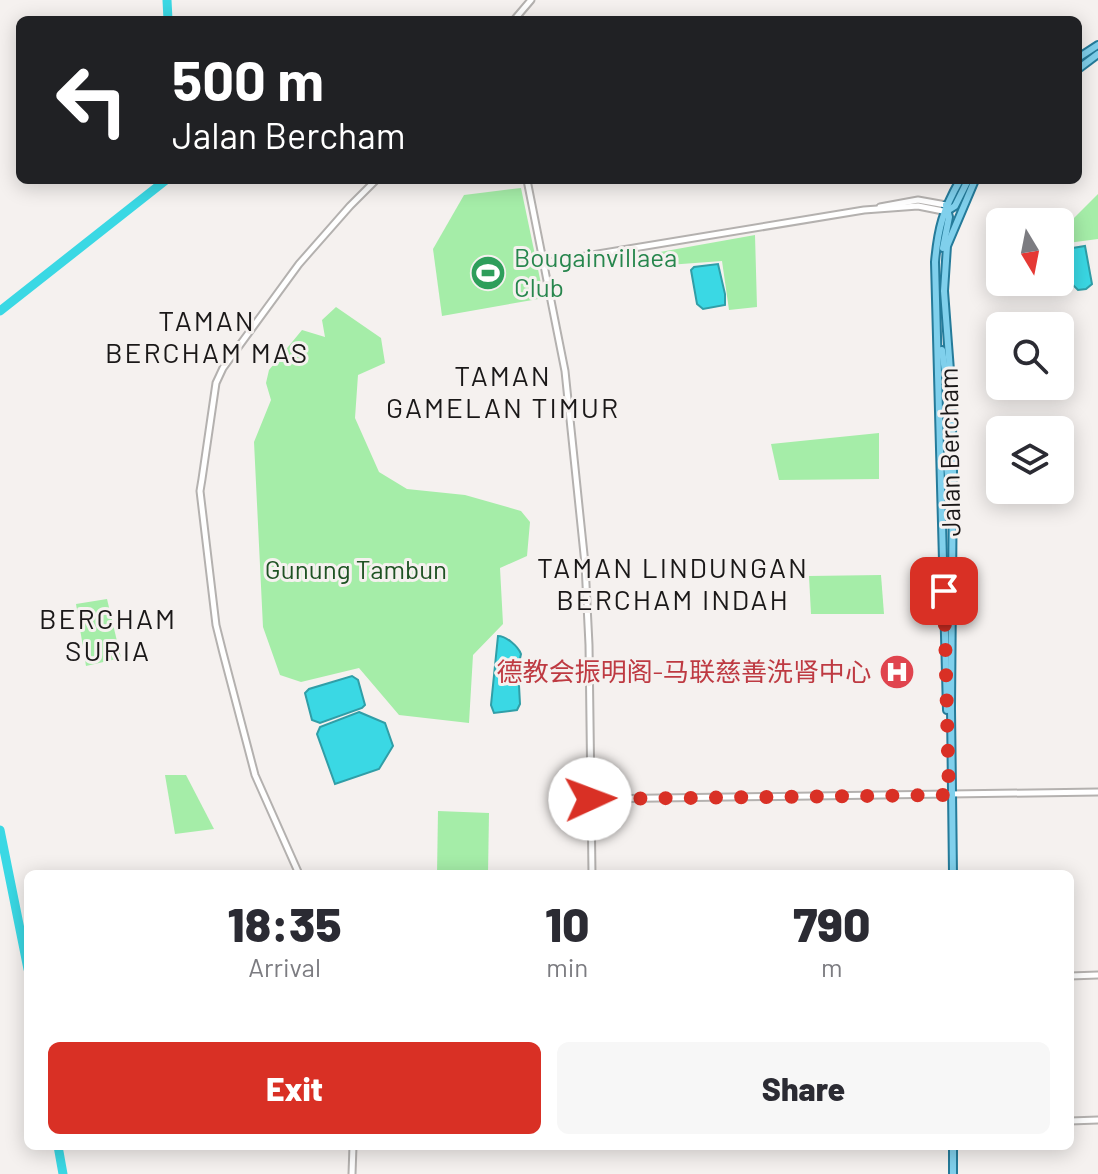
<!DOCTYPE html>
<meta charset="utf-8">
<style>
:root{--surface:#fff;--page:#f7f7f7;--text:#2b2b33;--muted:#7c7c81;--accent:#d93025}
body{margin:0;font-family:Barlow,"Noto Sans SC",sans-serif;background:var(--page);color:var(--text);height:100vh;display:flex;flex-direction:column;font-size:30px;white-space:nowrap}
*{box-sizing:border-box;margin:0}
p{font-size:26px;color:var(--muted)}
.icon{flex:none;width:44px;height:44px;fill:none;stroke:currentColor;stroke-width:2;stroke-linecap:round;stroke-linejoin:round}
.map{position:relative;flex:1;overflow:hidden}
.panel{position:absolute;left:24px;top:870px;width:1050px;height:280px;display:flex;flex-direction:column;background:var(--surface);border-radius:12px;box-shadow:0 4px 20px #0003}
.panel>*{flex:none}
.guide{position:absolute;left:16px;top:16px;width:1066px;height:168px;border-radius:12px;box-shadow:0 4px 20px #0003;background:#202124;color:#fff;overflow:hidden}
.needle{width:52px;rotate:170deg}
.buttons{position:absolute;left:986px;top:208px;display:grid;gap:16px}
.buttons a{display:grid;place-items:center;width:88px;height:88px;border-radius:12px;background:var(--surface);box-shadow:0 4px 20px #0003;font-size:40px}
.pin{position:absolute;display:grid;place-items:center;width:68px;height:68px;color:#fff;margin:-34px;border-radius:16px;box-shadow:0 4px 12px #0006}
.me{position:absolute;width:88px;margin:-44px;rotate:88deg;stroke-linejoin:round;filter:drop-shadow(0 0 6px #0008)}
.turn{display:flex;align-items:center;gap:28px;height:168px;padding:0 24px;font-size:36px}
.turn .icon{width:104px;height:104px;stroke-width:2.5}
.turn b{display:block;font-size:56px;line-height:68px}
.eta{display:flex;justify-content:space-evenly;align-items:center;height:136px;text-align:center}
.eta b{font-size:48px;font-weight:800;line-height:56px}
.action{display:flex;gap:16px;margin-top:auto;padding:16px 24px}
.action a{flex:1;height:92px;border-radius:12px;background:var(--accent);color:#fff;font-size:32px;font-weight:800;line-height:92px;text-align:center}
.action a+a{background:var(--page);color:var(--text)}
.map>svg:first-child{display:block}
.green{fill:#a5eda8}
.water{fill:#3ad8e4;stroke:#309ea7;stroke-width:2}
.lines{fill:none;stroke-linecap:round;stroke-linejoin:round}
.river{stroke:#3ad8e4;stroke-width:9}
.minor-casing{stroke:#b4b1af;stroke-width:9}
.major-casing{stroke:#257b9a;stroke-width:10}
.minor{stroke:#fff;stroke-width:5}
.major{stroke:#80d0ec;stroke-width:6}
.route{stroke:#d93025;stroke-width:14;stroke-dasharray:0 25.2}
.labels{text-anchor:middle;stroke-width:6;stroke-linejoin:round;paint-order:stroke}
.leisure-label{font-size:26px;fill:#27864d;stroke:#f5f1ef;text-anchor:start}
.street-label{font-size:26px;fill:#1a1818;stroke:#f5f1ef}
.park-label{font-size:26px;fill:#1e5223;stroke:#f5f1ef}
.health-label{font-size:26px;fill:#be3a42;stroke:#f5f1ef;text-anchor:end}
.neighbourhood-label{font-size:28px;letter-spacing:2px;fill:#1a1818;stroke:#f5f1ef}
</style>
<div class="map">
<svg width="1098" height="1174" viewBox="0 0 1098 1174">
<rect width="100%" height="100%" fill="#f5f1ef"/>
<g class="green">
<path d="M521,188l23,110 -102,18 -9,-67 31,-54z"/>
<path d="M1098,194v45l-38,5 9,-21z"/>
<path d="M755,235l2,72 -28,3 -7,-49 -54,4 -8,-13z"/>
<path d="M336,307l45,31 4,25 -27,12 -3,43 24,54 28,17 58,6 56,16 9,11 -3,34 -27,12 3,56 -30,31 -4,68 -70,-8 -40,-47 -58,14 -21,-7 -17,-48 -9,-185 17,-42 -5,-17 3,-13 33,-40 23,7 -3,-17z"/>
<path d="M879,433v46l-100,1 -8,-36z"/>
<path d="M881,575l3,39h-73l-2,-38z"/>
<path d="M107,599l14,59 -35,8 -10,-62z"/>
<path d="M165,775h21l28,54 -39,5z"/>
<path d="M438,811l51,2 -1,61h-51z"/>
</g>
<g class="water">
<path d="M1085,246l7,38 -6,5 -8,1 -9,-9h-9v-14l10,-4 -10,-1v-12z"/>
<path d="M718,264l7,30v11l-22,4 -6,-5 -6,-34 3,-3z"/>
<path d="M498,636c8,0 20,10 23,18l-3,13 2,37 -3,6 -23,3 -3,-8z"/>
<path d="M352,676l6,4 7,25 -3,3 -42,15 -8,-3 -7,-27 4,-4z"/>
<path d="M359,712l26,11 8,23 -14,23 -44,15 -18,-50 3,-7z"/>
</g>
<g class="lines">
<g class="river">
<path d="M167,0l1,20"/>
<path d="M0,311l166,-131"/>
<path d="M0,830l28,139"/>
<path d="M58,1146l5,28"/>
</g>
<defs>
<g id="minor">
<path d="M514,20l17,-20"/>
<path d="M527,180l38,191 20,193 4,81 3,229"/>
<path d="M880,207l38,-7 28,5"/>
<path d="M543,263l321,-53 54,-4 25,5"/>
<path d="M590,799l508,-7"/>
<path d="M299,874l-44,-99 -32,-122 -7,-28 -16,-134 2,-12 14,-96 7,-15 76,-104 51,-58 26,-26"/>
<path d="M1070,976l28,-1"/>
<path d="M1070,1121l28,-1"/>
<path d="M352,1174l1,-28"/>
</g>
<g id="major">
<path d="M1078,58l20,-13"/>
<path d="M1078,69l20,-15"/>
<path d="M947,211l8,-5 13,-26"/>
<path d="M943,248l6,-31 -3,-12"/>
<path d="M942,350l4,28 5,6"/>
<path d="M942,460l5,6 2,20"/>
<path d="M947,710l-12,-448c3,-34 8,-52 25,-82"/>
<path d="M953,874l-2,-165 2,-238 -2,-87 -7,-93 3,-45 28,-66"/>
<path d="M953,1146v28"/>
</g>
</defs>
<use href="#minor" class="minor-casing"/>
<use href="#major" class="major-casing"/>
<use href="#minor" class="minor"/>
<use href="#major" class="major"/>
</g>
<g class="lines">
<path class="route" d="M590,799l359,-4 -5,-204"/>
</g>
<defs>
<symbol id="stadium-disc" viewBox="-11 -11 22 22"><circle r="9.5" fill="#2e9e5b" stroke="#f5f1ef"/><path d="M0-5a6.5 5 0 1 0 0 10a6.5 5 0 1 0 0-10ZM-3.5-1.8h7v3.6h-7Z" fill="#fff"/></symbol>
<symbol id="hospital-disc" viewBox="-11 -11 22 22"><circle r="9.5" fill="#e0444e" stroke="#f5f1ef"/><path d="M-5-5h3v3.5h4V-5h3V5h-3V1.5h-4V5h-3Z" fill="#fff"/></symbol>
</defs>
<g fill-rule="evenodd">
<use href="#stadium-disc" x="468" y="253" width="40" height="40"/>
<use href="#hospital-disc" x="877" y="652" width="40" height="40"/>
</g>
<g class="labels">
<g class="leisure-label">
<text x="514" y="267">Bougainvillaea<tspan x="514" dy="30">Club</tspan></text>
</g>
<g class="street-label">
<text transform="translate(950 452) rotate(-91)" y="9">Jalan Bercham</text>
</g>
<g class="park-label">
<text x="356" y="579">Gunung Tambun</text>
</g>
<g class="health-label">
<text x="871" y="681">德教会振明阁-马联慈善洗肾中心</text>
</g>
<g class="neighbourhood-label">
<text x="207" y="331">TAMAN<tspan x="207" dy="32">BERCHAM MAS</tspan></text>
<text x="503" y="386">TAMAN<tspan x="503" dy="32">GAMELAN TIMUR</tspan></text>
<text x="673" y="578">TAMAN LINDUNGAN<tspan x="673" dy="32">BERCHAM INDAH</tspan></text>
<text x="108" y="629">BERCHAM<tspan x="108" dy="32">SURIA</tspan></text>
</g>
</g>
</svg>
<div class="buttons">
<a><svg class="needle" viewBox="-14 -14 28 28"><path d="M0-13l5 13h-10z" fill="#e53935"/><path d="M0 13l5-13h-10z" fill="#7c7c81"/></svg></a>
<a><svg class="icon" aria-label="search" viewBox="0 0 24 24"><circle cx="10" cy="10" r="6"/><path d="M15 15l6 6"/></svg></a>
<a><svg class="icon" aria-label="layers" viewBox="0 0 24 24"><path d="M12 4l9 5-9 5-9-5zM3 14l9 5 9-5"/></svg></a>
</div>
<div class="pin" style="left:944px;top:591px;background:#d93025"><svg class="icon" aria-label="arrive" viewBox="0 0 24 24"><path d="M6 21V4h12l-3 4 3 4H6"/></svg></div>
<svg class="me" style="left:590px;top:799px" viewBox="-20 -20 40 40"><circle r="19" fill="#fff"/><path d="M0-13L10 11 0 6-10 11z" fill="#d93025"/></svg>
<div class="guide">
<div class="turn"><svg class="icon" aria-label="left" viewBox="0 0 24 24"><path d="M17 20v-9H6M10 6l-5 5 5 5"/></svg><div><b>500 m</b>Jalan Bercham</div></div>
</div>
<section class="panel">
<div class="eta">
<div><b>18:35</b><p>Arrival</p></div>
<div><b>10</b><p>min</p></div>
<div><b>790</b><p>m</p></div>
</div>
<div class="action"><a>Exit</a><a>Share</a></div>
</section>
</div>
